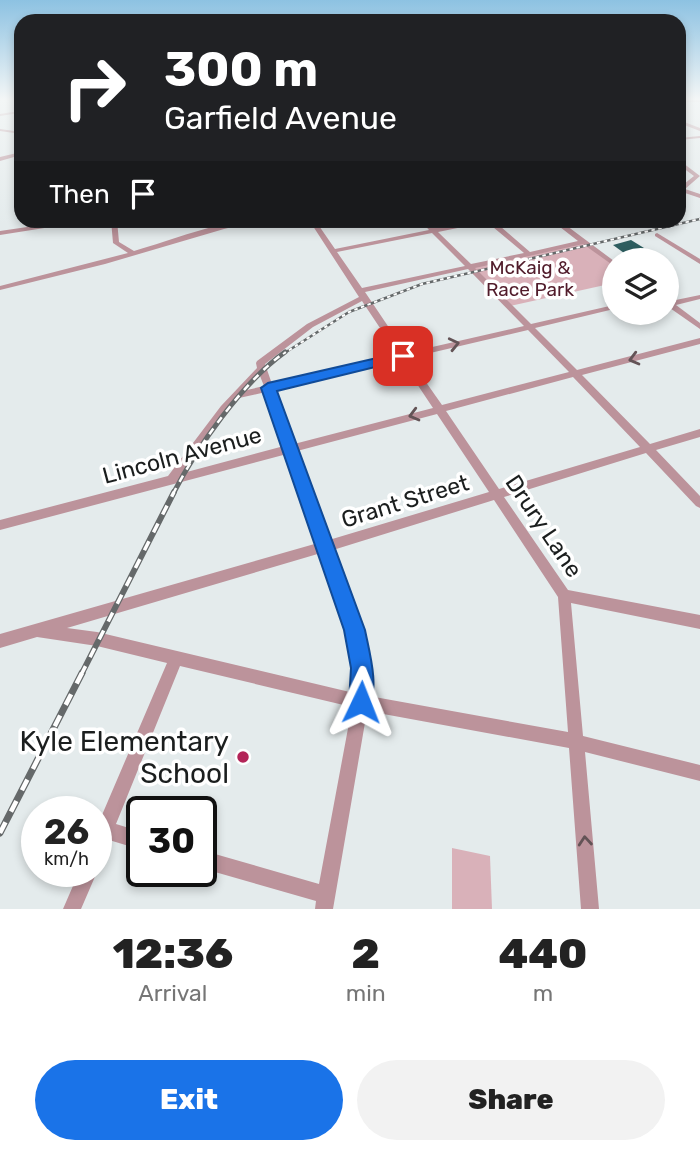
<!DOCTYPE html>
<style>
:root{--surface:#fff;--page:#f2f2f2;--text:#222;--muted:#767676;--accent:#1a73e8}
body{margin:0;font-family:Rubik,sans-serif;background:var(--page);color:var(--text);height:100vh;display:flex;flex-direction:column;font-size:26px;white-space:nowrap}
*{box-sizing:border-box;margin:0}
p{font-size:23px;color:var(--muted)}
.icon{flex:none;width:38px;height:38px;fill:none;stroke:currentColor;stroke-width:2;stroke-linecap:round;stroke-linejoin:round}
.map{position:relative;height:909px;overflow:hidden}
.drawer{display:flex;flex-direction:column;background:var(--surface);flex:1}
.drawer>*{flex:none}
.top-card{position:absolute;left:14px;top:14px;width:672px;height:214px;border-radius:21px;box-shadow:0 4px 10px #0003;background:#202124;color:#fff;overflow:hidden}
.tools{position:absolute;left:602px;top:248px;display:grid;gap:14px}
.tools a{display:grid;place-items:center;width:77px;height:77px;border-radius:50%;background:var(--surface);box-shadow:0 4px 10px #0003;font-size:35px}
.speed{position:absolute;left:21px;top:796px;display:flex;gap:14px;font-size:35px;font-weight:700;text-align:center}
.speed>*{display:grid;place-content:center;width:91px;height:91px;border-radius:50%;background:var(--surface);box-shadow:0 4px 10px #0003;line-height:1}
.speed small{font-size:18px;font-weight:400}
.speed .limit{border:4px solid #111;border-radius:10px;background:#fff;color:#111}
.pin{position:absolute;display:grid;place-items:center;width:60px;height:60px;color:#fff;margin:-30px;border-radius:14px;box-shadow:0 4px 10px #0006}
.me{position:absolute;width:77px;margin:-38px;rotate:2deg;stroke-linejoin:round;filter:drop-shadow(0 0 5px #0008)}
.turn{display:flex;align-items:center;gap:24px;height:147px;padding:0 35px;font-size:32px}
.turn .icon{width:91px;height:91px;stroke-width:2.5}
.turn b{display:block;font-size:49px;line-height:60px}
.then{display:flex;align-items:center;height:66px;padding:0 35px;background:#0003;gap:14px;font-size:26px}
.eta{display:flex;justify-content:space-evenly;align-items:center;height:119px;text-align:center}
.eta b{font-size:42px;font-weight:800;line-height:49px}
.action{display:flex;gap:14px;margin-top:auto;padding:14px 35px}
.action a{flex:1;height:80px;border-radius:42px;background:var(--accent);color:#fff;font-size:28px;font-weight:800;line-height:80px;text-align:center}
.action a+a{background:var(--page);color:var(--text)}
.map>svg:first-child{display:block}
.green{fill:#d9b1b9}
.building{fill:#2d5d5f}
.lines{fill:none;stroke-linecap:round;stroke-linejoin:round}
.minor{fill:#bc939b;fill-rule:evenodd}
.rail-far3-casing{stroke:#65696a;stroke-width:2.5}
.rail-far2-casing{stroke:#65696a;stroke-width:5}
.rail-far1-casing{stroke:#65696a;stroke-width:6}
.rail-casing{stroke:#65696a;stroke-width:7}
.rail-far3{stroke:#fff;stroke-width:2;stroke-dasharray:3.5;stroke-linecap:butt}
.rail-far2{stroke:#fff;stroke-width:2.5;stroke-dasharray:7;stroke-linecap:butt}
.rail-far1{stroke:#fff;stroke-width:3.5;stroke-dasharray:10;stroke-linecap:butt}
.rail{stroke:#fff;stroke-width:4.5;stroke-dasharray:12;stroke-linecap:butt}
.oneway{stroke:#635356}
.route{fill:#1a73e8;stroke:#114b97;stroke-width:2}
.poi-dot{fill:#b32458;stroke:#fff;stroke-width:2.5}
.labels{text-anchor:middle;stroke-width:7;stroke-linejoin:round;paint-order:stroke}
.far-park-label{font-size:19px;fill:#511c2b;stroke:#fff}
.street-label{font-size:23px;fill:#1b1e1e;stroke:#fff}
.near-poi-label{font-size:28px;fill:#1b1e1e;stroke:#fff;text-anchor:end}
</style>
<div class="map">
<svg width="700" height="909" viewBox="0 0 700 909">
<rect width="100%" height="100%" fill="#e4ebec"/>
<g class="green">
<path d="M583,242l31,23v18l-104,23 -40,-40z"/>
<path d="M452,848l38,8 2,53h-40z"/>
</g>
<path class="building" d="M631,240l13,8 -20,5 -11,-8z"/>
<g class="lines">
<g class="minor">
<rect x="679" y="100" width="21" height="2"/>
<path d="M19,111v2l-19,3v-2z"/>
<path d="M679,120l21,8v3l-21,-8z"/>
<path d="M0,129l21,3v2l-21,-3z"/>
<path d="M700,136v2l-21,2v-2z"/>
<path d="M21,152v3l-21,6v-4z"/>
<path d="M679,160l21,16 -15,13 15,5v4l-18,-6 -3,1v-5l15,-12 -15,-11z"/>
<path d="M75,220h20l-95,15v-4z"/>
<path d="M111,220h6l2,22 15,9c40,-11 85,-31 126,-31l-36,9 -119,35 -105,26v-4l128,-33 -15,-10z"/>
<path d="M309,220h6l20,29 94,-19 -9,-10h7l8,8 39,-8h19l37,32 48,-11 -27,-21h8l55,41v5l-31,-22 -108,24 56,56 83,-19v4l-79,19 42,42 123,-32v6l-118,31 68,69 50,-15v8l-44,13 44,46v12l-4,-2 -50,-53 -142,44 64,93 132,25v14l-129,-26 12,133 117,29v16l-115,-29 14,157h-18l-12,-161 -202,-37 -34,198h-18l1,-8 -115,-33v-18l118,34 33,-177 -172,-41 -64,158 26,8v18l-33,-10 -7,17 -6,3v-31l71,-166 -70,-17 -60,-9 -37,11v-14l318,-91 -31,-89 -287,76v-10l168,-44 53,-70 36,-38 -1,-5 1,-2 50,-37 52,-27zM487,222l37,31 -53,11 -33,-32zM432,233l33,33 -103,22 -25,-36zM468,269l56,57 -118,27 -41,-61zM362,301l36,54 -126,29 -7,-20 48,-37zM528,330l41,42 -127,33 -33,-47zM401,360l32,48 -139,36 -20,-54zM260,376l4,10 -17,4zM573,377l67,70 -141,42 -53,-78zM266,392l18,54 -101,27 44,-63 12,-12zM437,414l52,78 -160,48 -32,-89zM494,500l64,97 10,135 -199,-36v-28l-7,-38 -29,-80zM321,553c17,48 35,88 33,140l-257,-61 -30,-4z"/>
<path d="M628,220h28l-3,2z"/>
<path d="M657,233l43,26v5l-45,-28v-2z"/>
<path d="M700,295v4l-24,6 24,18v6l-33,-23v-6l4,1z"/>
<path d="M96,870l1,2 -16,37h-18l16,-37h17z"/>
</g>
<defs>
<path id="rail-far3" d="M283,354l66,-42 73,-28 278,-65"/>
<path id="rail-far2" d="M173,494c24,-47 69,-111 112,-142"/>
<path id="rail-far1" d="M81,675l93,-183"/>
<path id="rail" d="M0,833l82,-160"/>
</defs>
<use href="#rail-far3" class="rail-far3-casing"/>
<use href="#rail-far2" class="rail-far2-casing"/>
<use href="#rail-far1" class="rail-far1-casing"/>
<use href="#rail" class="rail-casing"/>
<use href="#rail-far3" class="rail-far3"/>
<use href="#rail-far2" class="rail-far2"/>
<use href="#rail-far1" class="rail-far1"/>
<use href="#rail" class="rail"/>
</g>
<defs><path id="oneway-chevron" d="M-2-3.5L2.5 0L-2 3.5" fill="none" stroke-width="1.6" stroke-linecap="round" stroke-linejoin="round" transform="scale(1.75)"/></defs>
<g class="oneway">
<use href="#oneway-chevron" transform="translate(454 344) rotate(-13)"/>
<use href="#oneway-chevron" transform="translate(634 359) rotate(165)"/>
<use href="#oneway-chevron" transform="translate(414 415) rotate(165)"/>
<use href="#oneway-chevron" transform="translate(585 841) rotate(-95)"/>
</g>
<linearGradient id="sky" x2="0" y2="1"><stop stop-color="#8dc2e2"/><stop offset="0.44" stop-color="#f3f6f6"/><stop offset="1" stop-color="#f3f6f6" stop-opacity="0"/></linearGradient>
<rect width="700" height="225" fill="url(#sky)"/>
<path class="route" d="M403,352l5,1v6l-131,32 88,239c5,25 14,55 4,80l-8,4 -8,-4 -4,-8 2,-34 -7,-38 -83,-242 7,-5z"/>
<circle class="poi-dot" cx="243" cy="757" r="7"/>
<g class="labels">
<g class="far-park-label">
<text x="530" y="274">McKaig &amp;<tspan x="530" dy="22">Race Park</tspan></text>
</g>
<g class="street-label">
<text transform="translate(182 455) rotate(-15)" y="8">Lincoln Avenue</text>
<text transform="translate(405 501) rotate(-17)" y="8">Grant Street</text>
<text transform="translate(544 526) rotate(56)" y="8">Drury Lane</text>
</g>
<g class="near-poi-label">
<text x="229" y="751">Kyle Elementary<tspan x="229" dy="32">School</tspan></text>
</g>
</g>
</svg>
<div class="tools">
<a><svg class="icon" aria-label="layers" viewBox="0 0 24 24"><path d="M12 4l9 5-9 5-9-5zM3 14l9 5 9-5"/></svg></a>
</div>
<div class="speed"><div>26<small>km/h</small></div><div class="limit">30</div></div>
<div class="pin" style="left:403px;top:356px;background:#d93025"><svg class="icon" aria-label="arrive" viewBox="0 0 24 24"><path d="M6 21V4h12l-3 4 3 4H6"/></svg></div>
<svg class="me" style="left:361px;top:702px" viewBox="-20 -20 40 40"><path d="M0-17L14 15 0 8-14 15z" fill="#1a73e8" stroke="#fff" stroke-width="4"/></svg>
<div class="top-card">
<div class="turn"><svg class="icon" aria-label="right" viewBox="0 0 24 24"><path d="M7 20v-9h11M14 6l5 5-5 5"/></svg><div><b>300 m</b>Garfield Avenue</div></div>
<div class="then">Then<svg class="icon" aria-label="arrive" viewBox="0 0 24 24"><path d="M6 21V4h12l-3 4 3 4H6"/></svg></div>
</div>
</div>
<section class="drawer">
<div class="eta">
<div><b>12:36</b><p>Arrival</p></div>
<div><b>2</b><p>min</p></div>
<div><b>440</b><p>m</p></div>
</div>
<div class="action"><a>Exit</a><a>Share</a></div>
</section>
